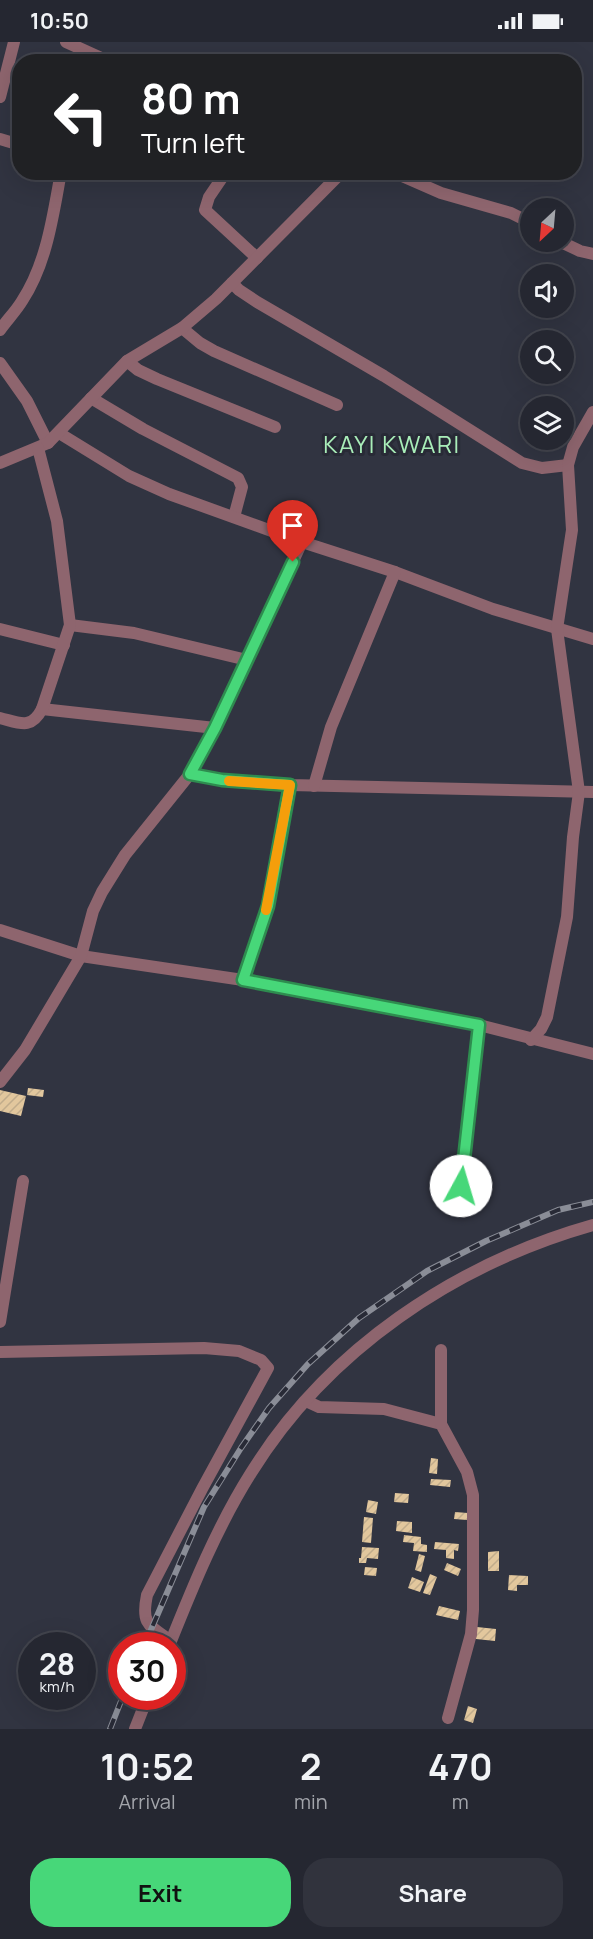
<!DOCTYPE html>
<style>
:root{--surface:#252731;--page:#31333d;--text:#f1f3f6;--muted:#a3a5ab;--line:#42444d;--accent:#47d779}
body{margin:0;font-family:Manrope,sans-serif;background:var(--page);color:var(--text);height:100vh;display:flex;flex-direction:column;font-size:22px;white-space:nowrap}
*{box-sizing:border-box;margin:0}
p{font-size:20px;color:var(--muted)}
.icon{flex:none;width:33px;height:33px;fill:none;stroke:currentColor;stroke-width:2;stroke-linecap:round;stroke-linejoin:round}
.map{position:relative;height:1687px;overflow:hidden}
.sheet{display:flex;flex-direction:column;background:var(--surface);flex:1}
.sheet>*{flex:none}
.hud{position:absolute;left:12px;top:12px;width:570px;height:126px;border-radius:24px;box-shadow:0 6px 24px #0002,0 0 0 2px var(--line);background:#202124;color:#fff;overflow:hidden}
.needle{width:39px;rotate:206deg}
.buttons{position:absolute;left:520px;top:156px;display:grid;gap:12px}
.buttons a{display:grid;place-items:center;width:54px;height:54px;border-radius:50%;background:var(--surface);box-shadow:0 6px 24px #0002,0 0 0 2px var(--line);font-size:30px}
.speed{position:absolute;left:18px;top:1590px;display:flex;gap:12px;font-size:30px;font-weight:700;text-align:center}
.speed>*{display:grid;place-content:center;width:78px;height:78px;border-radius:50%;background:var(--surface);box-shadow:0 6px 24px #0002,0 0 0 2px var(--line);line-height:1}
.speed small{font-size:15px;font-weight:400}
.speed .limit{border:9px solid #d22;background:#fff;color:#111}
.pin{position:absolute;display:grid;place-items:center;width:51px;height:51px;color:#fff;margin:-62px -26px;border-radius:50% 50% 50% 0;rotate:-45deg;box-shadow:0 0 6px #0007}
.pin .icon{rotate:45deg}
.me{position:absolute;width:66px;margin:-33px;rotate:6deg;stroke-linejoin:round;filter:drop-shadow(0 0 4px #0008)}
.turn{display:flex;align-items:center;gap:21px;height:126px;padding:0 30px;font-size:27px}
.turn .icon{width:78px;height:78px;stroke-width:2.5}
.turn b{display:block;font-size:42px;line-height:51px}
.eta{display:flex;justify-content:space-evenly;align-items:center;height:102px;text-align:center}
.eta b{font-size:36px;font-weight:700;line-height:42px}
.cta{display:flex;gap:12px;margin-top:auto;padding:12px 30px}
.cta a{flex:1;height:69px;border-radius:24px;background:var(--accent);color:#111;font-size:24px;font-weight:700;line-height:69px;text-align:center}
.cta a+a{background:var(--page);color:var(--text)}
.status{display:flex;justify-content:space-between;align-items:center;height:42px;padding:0 30px;background:var(--surface);direction:ltr}
.status svg{height:16px;fill:currentColor}
.map>svg:first-child{display:block}
.building{fill:url(#building-hatch)}
.lines{fill:none;stroke-linecap:round;stroke-linejoin:round}
.minor{stroke:#8e656e;stroke-width:12}
.tertiary{stroke:#8e656e;stroke-width:12}
.rail-casing{stroke:#8a8d97;stroke-width:6}
.rail{stroke:#282a36;stroke-width:4;stroke-dasharray:11;stroke-linecap:butt}
.route-casing{stroke:#2e8c4f;stroke-width:15}
.route{stroke:#47d779;stroke-width:10}
.slow{stroke:#f59e0b;stroke-width:10}
.labels{text-anchor:middle;stroke-width:6;stroke-linejoin:round;paint-order:stroke}
.quarter-label{font-size:24px;letter-spacing:1.5px;fill:#a9eeb9;stroke:#282a36}
</style>
<div class="status"><b>10:50</b><svg viewBox="0 0 49 12"><path d="M0 12V9h3v3zM5 12V6h3v6zM10 12V3h3v9zM15 12V0h3v12zM26 1h20v11H26zM47 4h2v5h-2z"/></svg></div>
<div class="map">
<svg width="593" height="1687" viewBox="0 0 593 1687">
<defs>
<pattern id="building-hatch" width="6" height="6" patternUnits="userSpaceOnUse" patternTransform="scale(1.5)"><rect width="6" height="6" fill="#e2c79d"/><path d="M-1 1l2-2M0 6l6-6M5 7l2-2" fill="none" stroke="#c1ac8b"/></pattern>
</defs>
<rect width="100%" height="100%" fill="#313441"/>
<g class="building">
<path d="M28,1046l16,2 -1,7 -16,-2z"/>
<path d="M0,1048l26,6 -5,20 -21,-5z"/>
<path d="M431,1416l7,1 -1,15 -8,-1z"/>
<path d="M431,1437l20,1 -1,7 -20,-2z"/>
<path d="M395,1451l14,1 -1,9 -14,-1z"/>
<path d="M368,1458l10,2 -2,12 -10,-2z"/>
<path d="M455,1470l13,1 -1,7 -13,-1z"/>
<path d="M364,1475l9,1 -2,25 -9,-1z"/>
<path d="M397,1479l15,1v11l-16,-2z"/>
<path d="M404,1493l17,2v7l6,1v7l-14,-1 1,-8 -11,-1z"/>
<path d="M435,1500l24,2 -1,7 -4,-1v9l-8,-1v-8l-12,-1z"/>
<path d="M362,1505l17,1 -1,11 -11,-1 -1,5h-7v-5h2z"/>
<path d="M499,1509v20h-11v-19z"/>
<path d="M419,1512l6,2 -4,16 -6,-2z"/>
<path d="M447,1521l14,6 -3,7 -14,-6z"/>
<path d="M365,1525l12,1 -1,8 -12,-1z"/>
<path d="M430,1532l7,3 -7,18 -7,-2z"/>
<path d="M509,1533l19,1v9h-11v6l-9,-1z"/>
<path d="M412,1535l12,5 -4,10 -12,-4z"/>
<path d="M439,1564l21,5 -2,9 -22,-5z"/>
<path d="M477,1585l19,2 -1,12 -19,-2z"/>
<path d="M468,1664l9,3 -4,14 -9,-3z"/>
</g>
<g class="lines">
<g class="minor">
<path d="M0,55l14,-55"/>
<path d="M0,97l20,6"/>
<path d="M226,130l-17,25 -4,13 52,48"/>
<path d="M232,241l7,7 18,12 127,74 138,87 20,5 26,-3"/>
<path d="M182,286l18,15 14,8 123,54"/>
<path d="M0,288c7,-10 16,-19 22,-29 25,-38 31,-86 39,-129"/>
<path d="M127,319l11,9 19,9 118,48"/>
<path d="M0,321l27,38 21,42"/>
<path d="M91,356l52,31 95,49 4,9 -8,30"/>
<path d="M59,391l70,43 40,18 133,48 93,30 98,37 100,30"/>
<path d="M0,421l48,-20 79,-82 55,-33 34,-29 126,-127"/>
<path d="M70,583l64,8 113,27"/>
<path d="M0,587l64,16"/>
<path d="M42,667l173,19"/>
<path d="M0,676c20,5 31,12 42,-9l28,-84 -13,-104 -19,-73"/>
<path d="M190,732l32,6 68,5 303,7"/>
<path d="M314,744l17,-59 64,-155"/>
<path d="M0,888l81,26 162,24 236,45 114,29"/>
<path d="M243,938l25,-74 22,-121"/>
<path d="M531,998l10,-11 6,-12 20,-100 6,-80 6,-45 -22,-163 15,-99 -4,-65 5,-18 20,-35"/>
<path d="M0,1040l25,-32 56,-94 12,-45 9,-19 23,-37 65,-81 25,-46 87,-186"/>
<path d="M461,1144l18,-161"/>
<path d="M0,1280l23,-141"/>
<path d="M0,1310l204,-4 35,3 22,9 7,8 -66,121 -55,106c-6,29 1,30 24,46"/>
<path d="M306,1359l13,6 65,2 57,15 26,48 6,23v115l-2,24 -23,84"/>
<path d="M441,1382v-74"/>
</g>
<g class="tertiary">
<path d="M66,0l44,20"/>
<path d="M393,130l48,21 70,20 20,10"/>
<path d="M561,200l19,9 13,3"/>
<path d="M169,1604c24,-60 48,-119 82,-173 76,-123 204,-209 342,-248"/>
<path d="M135,1687l13,-33"/>
</g>
<defs>
<g id="rail">
<path d="M144,1604l60,-139 37,-59 28,-40 39,-44 51,-46 68,-47 59,-30 72,-31 35,-8"/>
<path d="M110,1687l13,-33"/>
</g>
</defs>
<use href="#rail" class="rail-casing"/>
<use href="#rail" class="rail"/>
</g>
<g class="lines">
<defs>
<path id="route" d="M293,520l-78,166 -25,46 32,6 68,5 -22,121 -25,74 236,45 -18,161"/>
</defs>
<use href="#route" class="route-casing"/>
<use href="#route" class="route"/>
<path class="slow" d="M229,739l61,4 -24,125"/>
</g>
<g class="labels">
<g class="quarter-label">
<text x="392" y="411">KAYI KWARI</text>
</g>
</g>
</svg>
<div class="buttons">
<a><svg class="needle" viewBox="-14 -14 28 28"><path d="M0-13l5 13h-10z" fill="#e53935"/><path d="M0 13l5-13h-10z" fill="#a3a5ab"/></svg></a>
<a><svg class="icon" aria-label="sound" viewBox="0 0 24 24"><path d="M4 9h4l5-4v14l-5-4H4zM17 9q2 3 0 6"/></svg></a>
<a><svg class="icon" aria-label="search" viewBox="0 0 24 24"><circle cx="10" cy="10" r="6"/><path d="M15 15l6 6"/></svg></a>
<a><svg class="icon" aria-label="layers" viewBox="0 0 24 24"><path d="M12 4l9 5-9 5-9-5zM3 14l9 5 9-5"/></svg></a>
</div>
<div class="speed"><div>28<small>km/h</small></div><div class="limit">30</div></div>
<div class="pin" style="left:293px;top:520px;background:#d93025"><svg class="icon" aria-label="arrive" viewBox="0 0 24 24"><path d="M6 21V4h12l-3 4 3 4H6"/></svg></div>
<svg class="me" style="left:461px;top:1144px" viewBox="-20 -20 40 40"><circle r="19" fill="#fff"/><path d="M0-13L10 11 0 6-10 11z" fill="#47d779"/></svg>
<div class="hud">
<div class="turn"><svg class="icon" aria-label="left" viewBox="0 0 24 24"><path d="M17 20v-9H6M10 6l-5 5 5 5"/></svg><div><b>80 m</b>Turn left</div></div>
</div>
</div>
<section class="sheet">
<div class="eta">
<div><b>10:52</b><p>Arrival</p></div>
<div><b>2</b><p>min</p></div>
<div><b>470</b><p>m</p></div>
</div>
<div class="cta"><a>Exit</a><a>Share</a></div>
</section>
